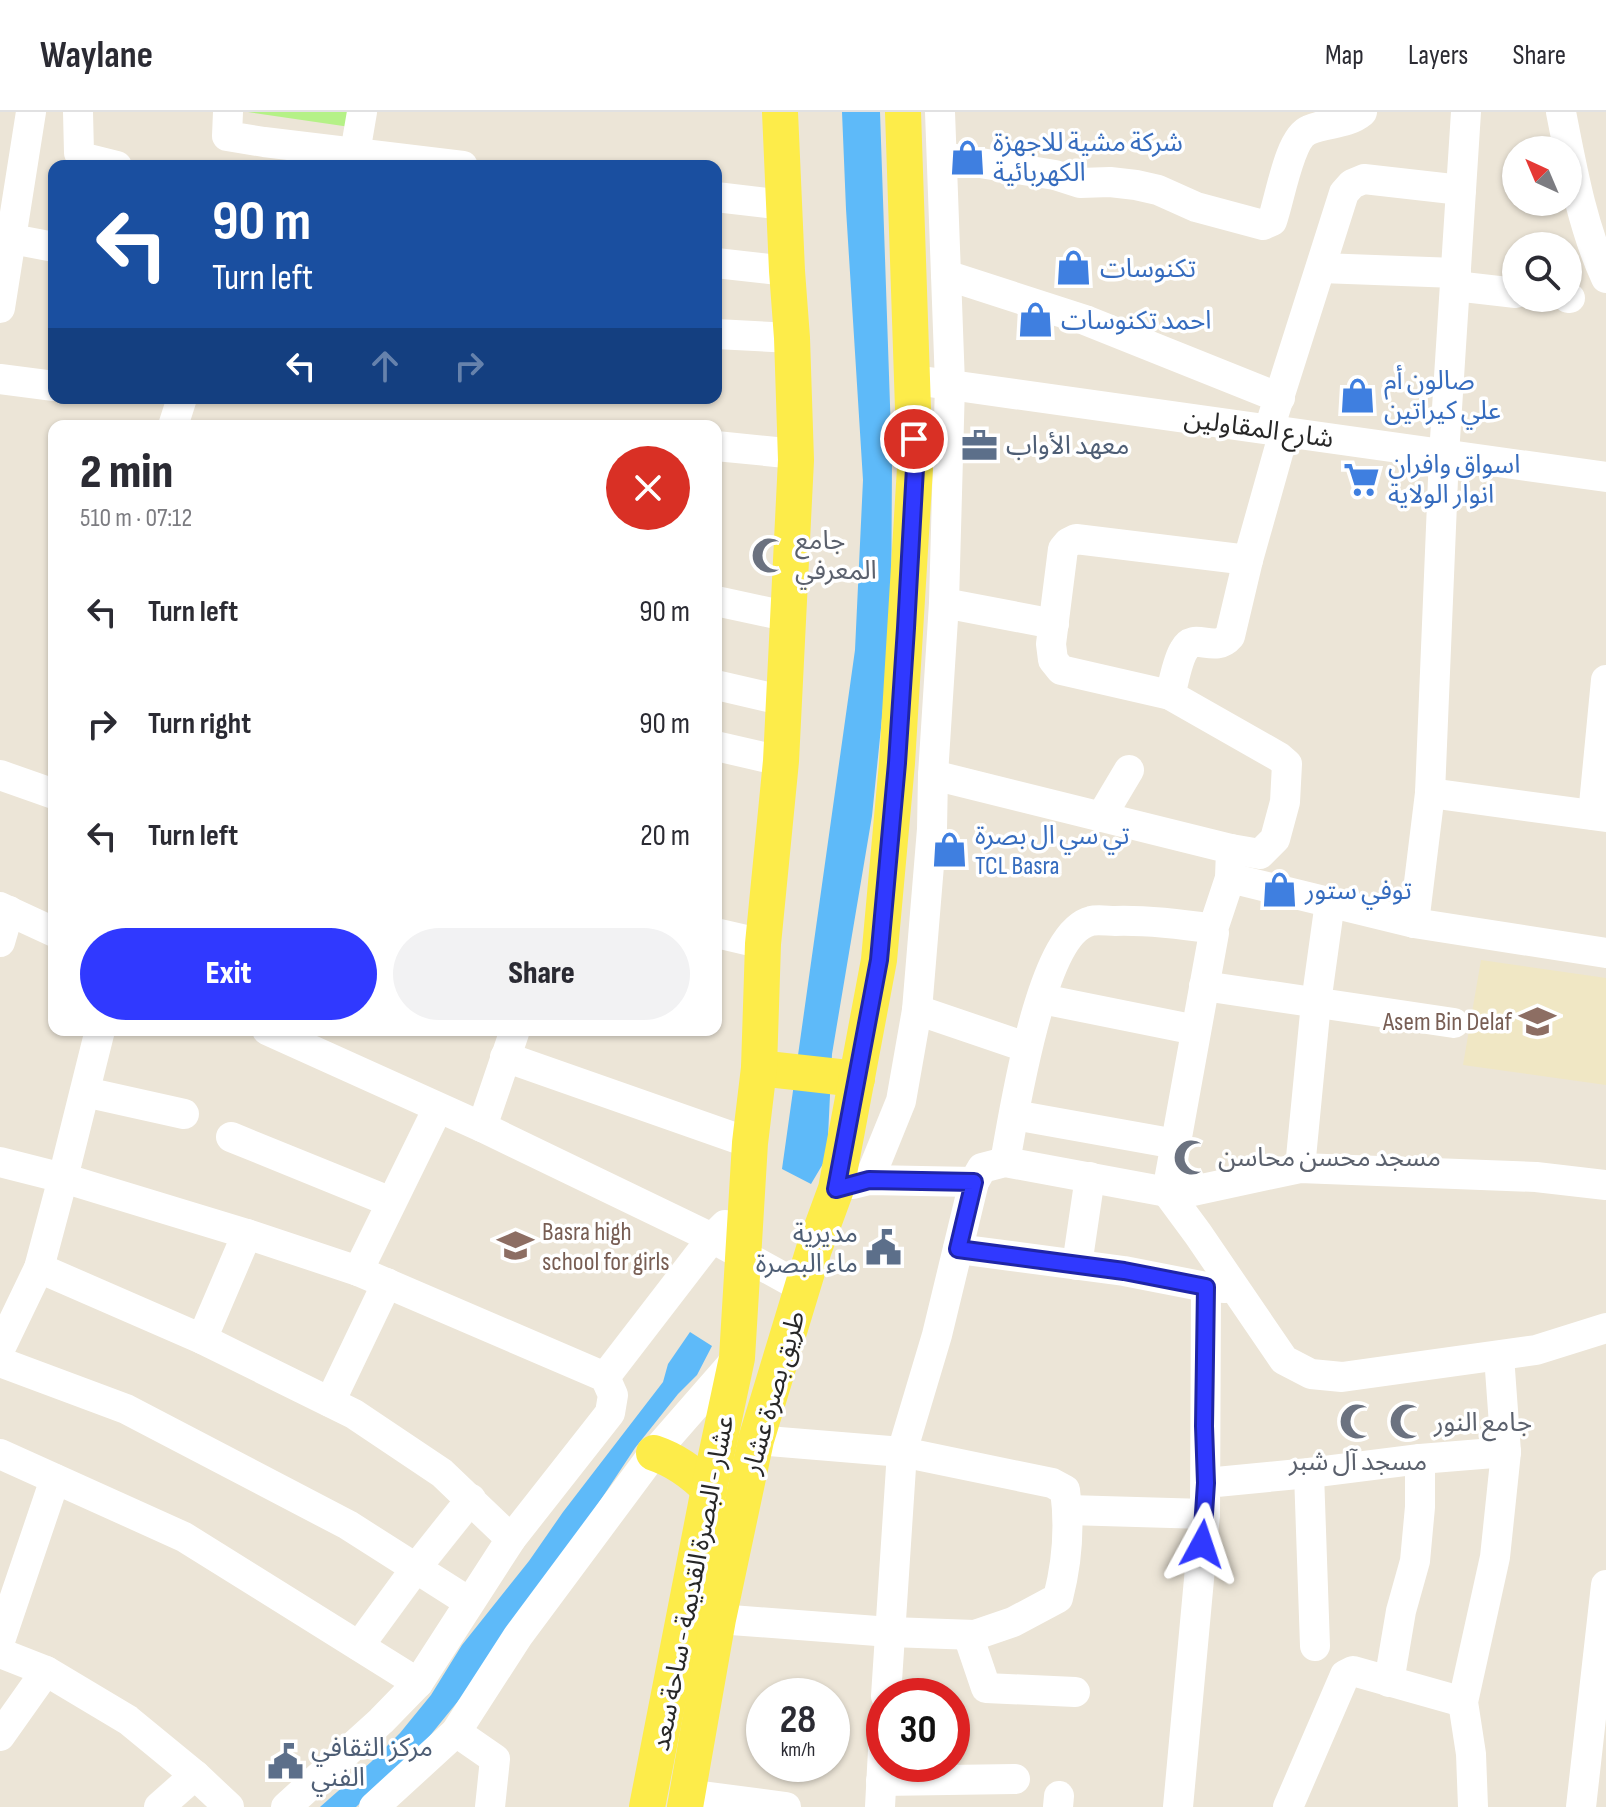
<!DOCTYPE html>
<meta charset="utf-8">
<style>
:root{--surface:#fff;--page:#f2f2f3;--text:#2b2b33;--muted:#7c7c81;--line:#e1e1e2;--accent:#3039ff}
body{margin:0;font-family:"Sofia Sans Condensed","Noto Sans Arabic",sans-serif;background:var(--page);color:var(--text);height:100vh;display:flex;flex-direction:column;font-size:30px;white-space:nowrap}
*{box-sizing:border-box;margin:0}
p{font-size:26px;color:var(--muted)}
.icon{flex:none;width:44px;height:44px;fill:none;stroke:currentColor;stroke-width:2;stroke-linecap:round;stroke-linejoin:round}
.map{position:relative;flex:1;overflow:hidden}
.drawer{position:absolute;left:48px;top:308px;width:674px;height:616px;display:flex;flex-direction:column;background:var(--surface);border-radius:16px;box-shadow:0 2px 6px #0004}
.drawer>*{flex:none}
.guide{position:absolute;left:48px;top:48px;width:674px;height:244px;border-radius:16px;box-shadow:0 2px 6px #0004;background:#1a4fa0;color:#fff;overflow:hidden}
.needle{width:52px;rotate:316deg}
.tools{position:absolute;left:1502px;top:24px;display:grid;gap:16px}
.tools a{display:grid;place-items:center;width:80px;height:80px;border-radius:50%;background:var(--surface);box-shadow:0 2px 6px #0004;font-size:40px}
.speed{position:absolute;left:746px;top:1566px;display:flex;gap:16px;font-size:40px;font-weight:700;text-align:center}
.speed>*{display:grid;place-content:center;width:104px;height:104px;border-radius:50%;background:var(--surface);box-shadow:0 2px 6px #0004;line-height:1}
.speed small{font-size:20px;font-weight:400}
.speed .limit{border:12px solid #d22;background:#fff;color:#111}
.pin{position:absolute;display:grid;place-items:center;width:68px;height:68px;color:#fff;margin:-34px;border:4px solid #fff;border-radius:50%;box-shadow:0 2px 8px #0007}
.me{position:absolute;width:88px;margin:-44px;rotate:5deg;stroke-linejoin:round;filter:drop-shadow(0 0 6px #0008)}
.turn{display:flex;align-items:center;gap:28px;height:168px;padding:0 32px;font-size:36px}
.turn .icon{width:104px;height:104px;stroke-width:2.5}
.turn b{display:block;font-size:56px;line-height:68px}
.lanes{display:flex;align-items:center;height:76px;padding:0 32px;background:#0003;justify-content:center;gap:40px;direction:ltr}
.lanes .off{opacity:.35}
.round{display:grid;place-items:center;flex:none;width:84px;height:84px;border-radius:42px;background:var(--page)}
.headline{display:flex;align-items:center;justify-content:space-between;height:136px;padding:0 32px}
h1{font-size:48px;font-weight:800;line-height:60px}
.primary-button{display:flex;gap:16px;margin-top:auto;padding:16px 32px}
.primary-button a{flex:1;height:92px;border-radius:48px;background:var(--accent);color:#fff;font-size:32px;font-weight:800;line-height:92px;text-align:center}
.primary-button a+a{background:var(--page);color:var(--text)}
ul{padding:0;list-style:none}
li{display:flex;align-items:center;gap:24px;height:112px;padding:0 32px}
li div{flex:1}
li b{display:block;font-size:30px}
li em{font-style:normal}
header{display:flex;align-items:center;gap:48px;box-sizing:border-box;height:112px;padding:0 40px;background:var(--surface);border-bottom:2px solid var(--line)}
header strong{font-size:38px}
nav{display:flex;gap:44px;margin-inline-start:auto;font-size:28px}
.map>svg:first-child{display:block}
.education{fill:#f0e7c4}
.pitch{fill:#b5f187}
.water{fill:#5ebaf9}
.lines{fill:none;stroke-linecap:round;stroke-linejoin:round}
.minor{stroke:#fff;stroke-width:30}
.major{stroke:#fdec4a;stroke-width:36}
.route-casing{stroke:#1f25a6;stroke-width:20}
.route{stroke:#3039ff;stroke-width:14}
.labels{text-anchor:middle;stroke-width:7;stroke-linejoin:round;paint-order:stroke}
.shop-label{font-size:26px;fill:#366cbe;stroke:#fff;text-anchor:start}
.street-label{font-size:26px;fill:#272727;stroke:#fff}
.service-label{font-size:26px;fill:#4e5e75;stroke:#fff;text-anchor:start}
.worship-label{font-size:26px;fill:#5b616d;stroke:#fff;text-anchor:start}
.education-label{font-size:26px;fill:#785e54;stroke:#fff;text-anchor:end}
</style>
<header>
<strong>Waylane</strong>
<nav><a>Map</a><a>Layers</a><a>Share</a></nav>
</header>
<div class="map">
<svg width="1606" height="1695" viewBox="0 0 1606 1695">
<rect width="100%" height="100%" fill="#ece5d7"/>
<path class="education" d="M1481,848l125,18v107l-143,-20z"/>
<path class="pitch" d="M248,0h103l-1,15z"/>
<g class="water">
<path d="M842,0h38l12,351 -1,167 -19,186 -40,238 -5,103 -16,27 -29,-15 73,-519 8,-170 -17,-271z"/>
<path d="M690,1220l22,14 -15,29 -19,19 -43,54 -41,62 -122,174 -48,59 -68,64h-36l51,-45 29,-29 31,-38 31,-50 67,-84 34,-49 100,-130 5,-18z"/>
</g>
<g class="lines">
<g class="minor">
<path d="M78,0l1,41 6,5 32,8"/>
<path d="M228,0l-1,24 37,6 199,24"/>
<path d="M1561,0c11,56 21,114 45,166"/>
<path d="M355,41l7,-41"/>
<path d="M943,45l112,18 25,8 30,-1 26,3 22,5 38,17 67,18 9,-4c8,-22 17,-83 37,-91 18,-8 37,-5 53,-18"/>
<path d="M716,85l68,8"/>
<path d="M12,127l42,8"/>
<path d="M716,151l71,8"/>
<path d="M1321,156l135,5"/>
<path d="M946,163l139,45 195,78"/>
<path d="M1455,174l61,7"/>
<path d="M1568,186h2"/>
<path d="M0,196l31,-196"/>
<path d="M716,222l76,4"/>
<path d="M0,267l54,7"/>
<path d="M929,270l677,95"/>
<path d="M173,314l9,-28"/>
<path d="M1269,317l75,-236 8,-9 12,-5 97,11"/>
<path d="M716,334l80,8"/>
<path d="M716,489l74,16"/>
<path d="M944,491l110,21"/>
<path d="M716,573l69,16"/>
<path d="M1170,583c4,-13 7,-34 14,-45 10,-20 30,5 46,-14l18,-76 36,-128"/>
<path d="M716,634l65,15"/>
<path d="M0,663l54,19"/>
<path d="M933,663l298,74 -1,29 -17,51 1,4 -47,259 31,42 86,126 27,14 31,3 194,-27 70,-22"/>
<path d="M1430,681l176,24"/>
<path d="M1593,703l13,-135"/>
<path d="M1101,705l28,-47"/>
<path d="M1231,737l29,5 15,-15 10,-37 2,-38 -8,-7 -109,-62 -109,-25 -8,-10 -2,-16 12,-95 5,-6 8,-4 172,21"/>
<path d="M1230,766l184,45 192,30"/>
<path d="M0,795l54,25"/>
<path d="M1414,811l16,-130 14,-338 22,-343"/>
<path d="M716,821l47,11"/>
<path d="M0,830l9,-31"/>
<path d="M1204,874l250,37"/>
<path d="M1042,887l154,31"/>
<path d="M917,898l109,37"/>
<path d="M267,918l215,97 230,111 91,50"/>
<path d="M505,945l245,86"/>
<path d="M85,980l99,22"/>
<path d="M1014,1003l162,29"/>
<path d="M482,1015l33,-97"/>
<path d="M231,1025l160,65"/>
<path d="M0,1050l63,16 184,56 111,37 247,106 8,18 -3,18 -99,126 -93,144 -37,38 -95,86"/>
<path d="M1005,1050c9,-47 35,-229 86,-241 7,-2 17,0 24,0 33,-1 65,3 98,8"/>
<path d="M1300,1056l16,-165 14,-101"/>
<path d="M869,1068l32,-79 16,-91 15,-181 1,-54 11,-172 6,-219 -10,-272"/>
<path d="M853,1072l16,-4 105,2"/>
<path d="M958,1137l166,22 82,16 19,1"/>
<path d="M1077,1153l13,-88"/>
<path d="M39,1156l163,71 152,75 88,59 69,66"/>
<path d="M358,1159l80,-163"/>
<path d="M202,1227l45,-105"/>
<path d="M0,1237l39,-81 24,-90 37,-148"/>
<path d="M0,1250l126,47 222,116 121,77"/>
<path d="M605,1265l107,-139 13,-13"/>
<path d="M330,1290l57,-119"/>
<path d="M0,1342l184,83 234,146"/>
<path d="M1309,1361l6,173"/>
<path d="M1206,1371l103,-10 111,-14 86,-7"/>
<path d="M1068,1398l137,4"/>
<path d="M718,1507l172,13 85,3 38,-13 45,-24c9,-35 12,-72 7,-108l-13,-7 -150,-31 -146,-12"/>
<path d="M968,1523l18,53 89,4"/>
<path d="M0,1529l55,-162"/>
<path d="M359,1534l57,-78 55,-69"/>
<path d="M0,1541l46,18 82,49 67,55 34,32"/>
<path d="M1389,1570l12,-71 14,-50 5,-54v-48"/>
<path d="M886,1584l16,-244 35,-117 37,-153 8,-14 23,-6 162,30h21l112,-24 236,9 70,8"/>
<path d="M456,1620l39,27 -5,48"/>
<path d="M0,1624l46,-65"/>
<path d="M881,1669l134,-2"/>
<path d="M687,1682l99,13"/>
<path d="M159,1695l36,-32"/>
<path d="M374,1695l82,-75 62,-96 136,-183 83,-95"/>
<path d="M880,1695l4,-76"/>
<path d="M1058,1695l1,-11"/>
<path d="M1178,1695l27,-293 1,-227"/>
<path d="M1288,1695l57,-132 8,-4 110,31"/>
<path d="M1473,1695l-2,-53 -8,-52 32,-145 11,-105 -7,-96"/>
<path d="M1581,1695l25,-222"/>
</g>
<g class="major">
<path d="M759,956l98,11"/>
<path d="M654,1341c21,7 39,20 55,36"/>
<path d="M647,1695l62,-318 28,-131 13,-215 9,-75 4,-124 18,-183 15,-301 -4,-122 -5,-67 -7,-159"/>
<path d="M685,1695l33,-188 38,-179 58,-191 22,-60 43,-229 18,-197 18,-295 -12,-356"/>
</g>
</g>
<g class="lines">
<defs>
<path id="route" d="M914,327l1,29 -9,160 -9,135 -18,197 -43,229 33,-9 105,2 -16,67 166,22 82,16 -2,139 2,57 -4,61"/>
</defs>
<use href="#route" class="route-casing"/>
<use href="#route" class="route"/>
</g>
<defs>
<symbol id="shop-bare" viewBox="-9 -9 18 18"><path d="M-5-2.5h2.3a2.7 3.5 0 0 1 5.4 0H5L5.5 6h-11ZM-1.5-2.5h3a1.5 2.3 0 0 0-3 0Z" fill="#3f7fe0" stroke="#fff" stroke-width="2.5" paint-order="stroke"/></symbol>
<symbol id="office-bare" viewBox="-9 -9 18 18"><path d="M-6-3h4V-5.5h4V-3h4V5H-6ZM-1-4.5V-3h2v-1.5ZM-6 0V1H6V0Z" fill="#5c6f8a" stroke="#fff" stroke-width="2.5" paint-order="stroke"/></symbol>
<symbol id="supermarket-bare" viewBox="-9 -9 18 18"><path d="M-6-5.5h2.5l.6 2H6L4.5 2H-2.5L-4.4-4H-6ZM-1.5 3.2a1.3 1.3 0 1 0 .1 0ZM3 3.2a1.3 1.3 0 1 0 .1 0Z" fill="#3f7fe0" stroke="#fff" stroke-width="2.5" paint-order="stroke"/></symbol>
<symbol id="mosque-bare" viewBox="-9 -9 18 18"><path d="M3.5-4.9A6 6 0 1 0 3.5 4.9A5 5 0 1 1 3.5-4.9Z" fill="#6b7280" stroke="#fff" stroke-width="2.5" paint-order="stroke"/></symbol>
<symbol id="school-bare" viewBox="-9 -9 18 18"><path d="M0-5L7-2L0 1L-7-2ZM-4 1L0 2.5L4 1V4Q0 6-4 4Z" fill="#8d6e63" stroke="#fff" stroke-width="2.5" paint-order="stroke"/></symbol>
<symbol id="civic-bare" viewBox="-9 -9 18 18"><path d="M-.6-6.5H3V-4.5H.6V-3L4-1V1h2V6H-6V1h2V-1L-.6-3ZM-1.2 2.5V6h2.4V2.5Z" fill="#5c6f8a" stroke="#fff" stroke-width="2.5" paint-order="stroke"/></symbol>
</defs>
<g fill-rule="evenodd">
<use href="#shop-bare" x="942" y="20" width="51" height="51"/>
<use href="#shop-bare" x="1048" y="130" width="51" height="51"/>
<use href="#shop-bare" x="1010" y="182" width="51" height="51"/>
<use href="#shop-bare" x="1332" y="258" width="51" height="51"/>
<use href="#office-bare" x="954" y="308" width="51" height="51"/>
<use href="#supermarket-bare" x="1336" y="342" width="51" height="51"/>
<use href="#mosque-bare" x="744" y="418" width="51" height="51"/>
<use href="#shop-bare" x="924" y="712" width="51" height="51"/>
<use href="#shop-bare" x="1254" y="752" width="51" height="51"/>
<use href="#school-bare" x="1512" y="884" width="51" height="51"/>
<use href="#mosque-bare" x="1166" y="1020" width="51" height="51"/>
<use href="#school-bare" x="490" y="1108" width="51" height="51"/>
<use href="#civic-bare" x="858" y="1110" width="51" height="51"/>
<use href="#mosque-bare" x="1332" y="1284" width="51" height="51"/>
<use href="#mosque-bare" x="1382" y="1284" width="51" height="51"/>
<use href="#civic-bare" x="260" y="1624" width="51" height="51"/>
</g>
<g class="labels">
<g class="shop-label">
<text x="993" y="39">شركة مشية للاجهزة<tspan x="993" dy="30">الكهربائية</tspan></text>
<text x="1100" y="165">تكنوسات</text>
<text x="1061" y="217">احمد تكنوسات</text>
<text x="1384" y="277">صالون أم<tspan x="1384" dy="30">علي كيراتين</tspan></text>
<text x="1388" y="361">اسواق وافران<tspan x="1388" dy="30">انوار الولاية</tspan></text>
<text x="975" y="732">تي سي ال بصرة<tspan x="975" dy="30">TCL Basra</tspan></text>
<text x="1305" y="787">توفي ستور</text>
</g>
<g class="street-label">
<text transform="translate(1259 316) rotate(8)" y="9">شارع المقاولين</text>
<text transform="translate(773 1280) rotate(-74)" y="9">طريق بصرة عشار</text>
<text transform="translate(692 1471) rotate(-79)" y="9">عشار - البصرة القديمة - ساحة سعد</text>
</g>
<g class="service-label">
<text x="1006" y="342">معهد الأواب</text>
<text x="858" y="1130" text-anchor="end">مديرية<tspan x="858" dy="30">ماء البصرة</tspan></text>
<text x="311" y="1644">مركز الثقافي<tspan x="311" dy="30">الفني</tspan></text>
</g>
<g class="worship-label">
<text x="795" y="437">جامع<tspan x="795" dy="30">المعرفي</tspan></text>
<text x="1218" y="1054">مسجد محسن محاسن</text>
<text x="1434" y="1319">جامع النور</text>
<text x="1358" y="1358" text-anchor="middle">مسجد آل شبر</text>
</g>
<g class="education-label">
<text x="1512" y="918">Asem Bin Delaf</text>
<text x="542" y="1128" text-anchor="start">Basra high<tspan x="542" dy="30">school for girls</tspan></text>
</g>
</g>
</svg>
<div class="tools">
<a><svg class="needle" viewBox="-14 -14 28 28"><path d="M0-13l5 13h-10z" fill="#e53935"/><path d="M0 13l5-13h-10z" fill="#7c7c81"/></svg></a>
<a><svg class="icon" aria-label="search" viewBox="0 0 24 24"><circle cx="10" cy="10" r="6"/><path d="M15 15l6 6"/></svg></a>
</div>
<div class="speed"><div>28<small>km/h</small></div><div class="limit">30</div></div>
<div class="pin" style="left:914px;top:327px;background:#d93025"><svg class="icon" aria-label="arrive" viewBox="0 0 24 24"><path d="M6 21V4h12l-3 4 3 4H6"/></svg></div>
<svg class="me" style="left:1202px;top:1432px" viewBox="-20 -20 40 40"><path d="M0-17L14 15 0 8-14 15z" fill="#3039ff" stroke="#fff" stroke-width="4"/></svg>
<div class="guide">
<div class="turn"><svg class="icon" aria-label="left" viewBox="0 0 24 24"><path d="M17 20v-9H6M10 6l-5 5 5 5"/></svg><div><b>90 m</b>Turn left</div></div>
<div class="lanes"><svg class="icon" aria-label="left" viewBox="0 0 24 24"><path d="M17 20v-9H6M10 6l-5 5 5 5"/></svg><svg class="icon off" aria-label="ahead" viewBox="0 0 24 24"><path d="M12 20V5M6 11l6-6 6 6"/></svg><svg class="icon off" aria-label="right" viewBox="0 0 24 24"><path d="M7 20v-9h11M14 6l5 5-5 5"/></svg></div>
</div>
<section class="drawer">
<div class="headline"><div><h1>2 min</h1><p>510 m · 07:12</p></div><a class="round" style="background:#d93025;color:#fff"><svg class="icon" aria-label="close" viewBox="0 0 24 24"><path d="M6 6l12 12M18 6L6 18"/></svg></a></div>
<ul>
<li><svg class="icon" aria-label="left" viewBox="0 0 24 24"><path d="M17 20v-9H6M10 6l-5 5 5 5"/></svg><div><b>Turn left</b></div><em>90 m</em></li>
<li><svg class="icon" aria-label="right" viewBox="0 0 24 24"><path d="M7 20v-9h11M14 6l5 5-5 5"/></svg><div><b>Turn right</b></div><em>90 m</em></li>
<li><svg class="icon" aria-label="left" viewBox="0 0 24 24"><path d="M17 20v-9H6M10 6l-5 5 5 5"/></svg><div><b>Turn left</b></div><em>20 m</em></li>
</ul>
<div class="primary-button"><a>Exit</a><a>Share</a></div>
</section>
</div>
